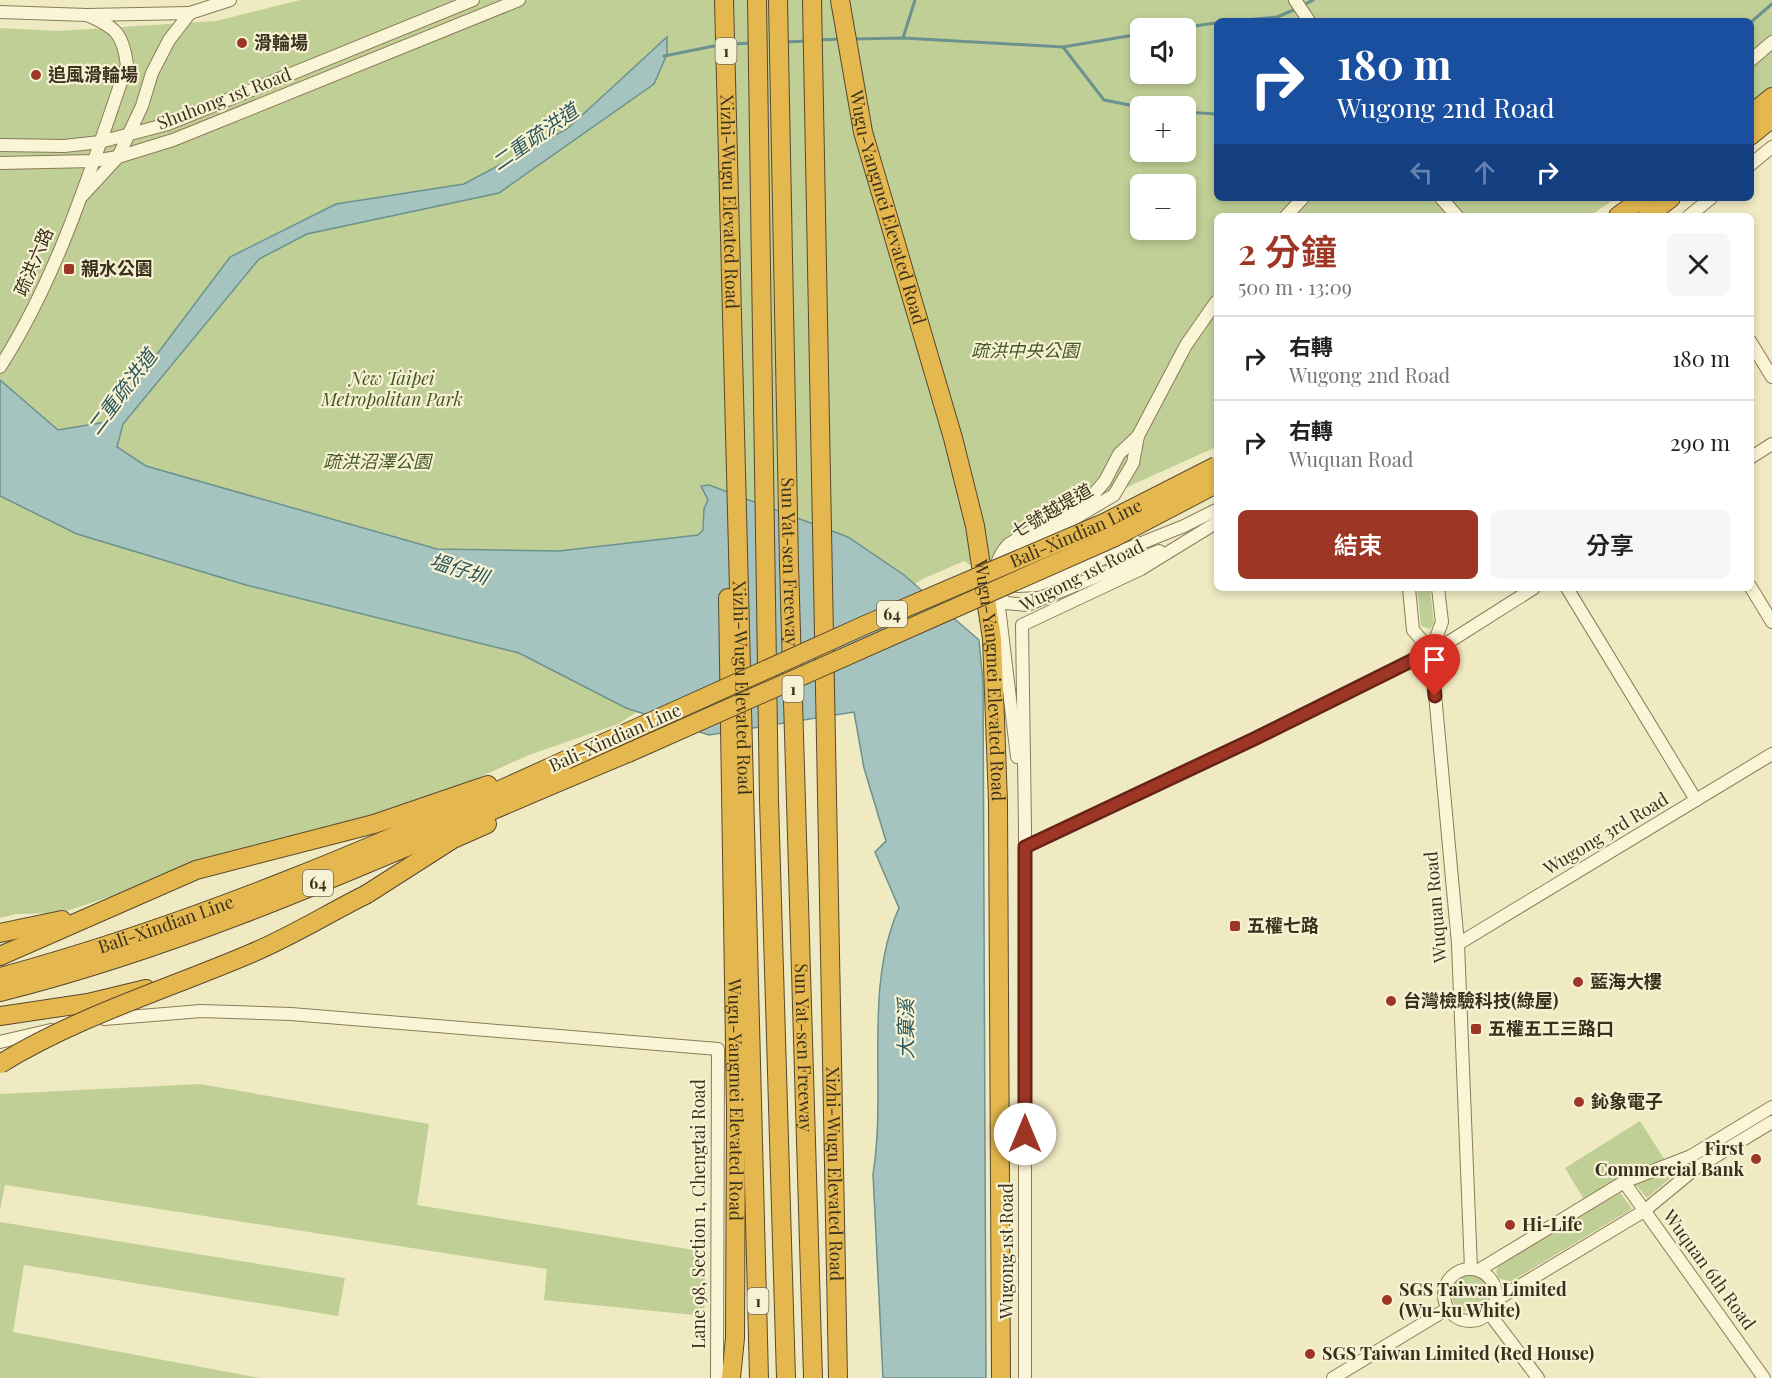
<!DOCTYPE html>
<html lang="zh-TW">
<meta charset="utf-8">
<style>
:root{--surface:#fff;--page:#f6f6f6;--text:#222;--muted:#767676;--line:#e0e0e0;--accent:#9e3625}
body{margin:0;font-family:"Playfair Display","Noto Sans TC",serif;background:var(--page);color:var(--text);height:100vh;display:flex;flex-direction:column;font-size:22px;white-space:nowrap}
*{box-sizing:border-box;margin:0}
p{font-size:20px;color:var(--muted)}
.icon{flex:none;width:33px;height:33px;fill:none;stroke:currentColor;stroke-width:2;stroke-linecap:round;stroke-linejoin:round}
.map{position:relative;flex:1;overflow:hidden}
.drawer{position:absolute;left:1214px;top:213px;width:540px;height:378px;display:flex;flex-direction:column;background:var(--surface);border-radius:9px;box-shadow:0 3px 9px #0003}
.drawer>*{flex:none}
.banner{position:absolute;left:1214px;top:18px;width:540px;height:183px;border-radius:9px;box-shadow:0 3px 9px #0003;background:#1a4fa0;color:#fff;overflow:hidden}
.tools{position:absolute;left:1130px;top:18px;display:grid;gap:12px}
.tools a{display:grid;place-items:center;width:66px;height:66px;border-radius:9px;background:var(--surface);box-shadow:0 3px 9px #0003;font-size:30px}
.pin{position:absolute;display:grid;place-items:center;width:51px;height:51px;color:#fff;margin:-62px -26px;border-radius:50% 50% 50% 0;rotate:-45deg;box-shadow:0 0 6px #0007}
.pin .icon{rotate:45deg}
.me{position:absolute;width:66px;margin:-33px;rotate:0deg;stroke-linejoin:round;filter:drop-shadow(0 0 4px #0008)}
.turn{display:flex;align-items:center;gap:21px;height:126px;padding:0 24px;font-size:27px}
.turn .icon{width:78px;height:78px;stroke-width:2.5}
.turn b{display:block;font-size:42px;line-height:51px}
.lanes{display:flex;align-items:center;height:57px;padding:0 24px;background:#0003;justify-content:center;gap:30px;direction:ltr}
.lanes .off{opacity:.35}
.round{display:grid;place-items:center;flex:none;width:63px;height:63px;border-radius:9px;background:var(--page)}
.headline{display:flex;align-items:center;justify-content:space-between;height:102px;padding:0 24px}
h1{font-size:36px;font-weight:600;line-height:45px;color:var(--accent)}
.cta{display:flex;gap:12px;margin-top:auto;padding:12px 24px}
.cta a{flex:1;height:69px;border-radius:9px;background:var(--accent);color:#fff;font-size:24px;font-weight:600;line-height:69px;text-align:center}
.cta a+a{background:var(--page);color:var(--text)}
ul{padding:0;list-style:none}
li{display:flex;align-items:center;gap:18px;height:84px;padding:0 24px;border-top:2px solid var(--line)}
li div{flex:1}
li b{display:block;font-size:22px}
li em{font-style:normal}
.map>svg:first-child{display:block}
.green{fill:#c0cf96;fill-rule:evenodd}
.water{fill:#a5c3bf;stroke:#6b928e;stroke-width:1.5}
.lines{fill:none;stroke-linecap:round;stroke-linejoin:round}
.stream{stroke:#6b928e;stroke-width:3}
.minor-casing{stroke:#8c7b59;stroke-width:14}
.highway-casing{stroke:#59482d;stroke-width:20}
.minor{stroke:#fbf5d7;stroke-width:12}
.highway{stroke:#e4b84f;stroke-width:18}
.highway-bridge-casing{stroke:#59482d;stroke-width:20;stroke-linecap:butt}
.highway-bridge{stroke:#e4b84f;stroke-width:18}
.route-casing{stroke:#672318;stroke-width:15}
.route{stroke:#9e3625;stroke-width:10}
.poi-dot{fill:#9e3625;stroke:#f7f2d3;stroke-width:2}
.labels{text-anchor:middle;stroke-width:4.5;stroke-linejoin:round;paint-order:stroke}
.shield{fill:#f7f2d3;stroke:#736a54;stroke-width:1.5}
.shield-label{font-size:16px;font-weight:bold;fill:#3b301d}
.poi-label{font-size:18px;font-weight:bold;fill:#3b301d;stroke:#f7f2d3;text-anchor:start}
.street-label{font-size:18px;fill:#3b301d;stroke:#f7f2d3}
.park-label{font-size:18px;font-style:italic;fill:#435823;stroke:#f7f2d3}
.water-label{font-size:20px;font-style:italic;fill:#2c575b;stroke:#f7f2d3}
</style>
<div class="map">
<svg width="1772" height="1378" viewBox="0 0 1772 1378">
<rect width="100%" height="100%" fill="#f0eac3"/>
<g class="green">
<path d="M300,0h1472v87l-21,17 -1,-83h-534v177h400l-26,18h-374v231l-111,50 -128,72 -13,-8 -41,18 -76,45 -176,67 -53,33 -89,31 -110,49 -181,49 -177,60 -45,1 -16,4v-890l58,3 158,-10zM1140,28h45v46h-45zM1140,106h45v46h-45zM1140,184h45v46h-45z"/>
<path d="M1417,588h13l4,35 -4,6 -9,-3z"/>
<path d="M200,1084l229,40 -12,81 289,47 -2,64 -160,-16 3,-31 -542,-84 -5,25v-116z"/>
<path d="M1640,1121l25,39 -39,16 -41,25 -20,-33z"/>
<path d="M1676,1168l-1,6 -28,24 -12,-14z"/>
<path d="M1619,1191l13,18 -122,73 -12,-4 -2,-7 3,-7z"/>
<path d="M0,1222l345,56 -7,38 -314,-51 -11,67 247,46h-260z"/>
<circle cx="1470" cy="1293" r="19"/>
</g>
<path class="water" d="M667,37v17l-13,30 -155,109 -192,41 -48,25 -136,165 -6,23 29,19 291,83 122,2 139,-16 5,-5 1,-21 4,-9 -7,-14 8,-1 139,52 56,38 75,65 4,43 3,695h-103l-10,-204c14,-85 -10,-186 26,-266l-24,-56 11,-11 -22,-73 -10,-56 -145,23 -83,-27 -107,-55 -273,-68 -169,-51 -77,-38v-116l58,50 48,-8 124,-165 106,-53 128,-20 103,-55z"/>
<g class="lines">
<g class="stream">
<path d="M1302,6l11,-6"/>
<path d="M1234,21l43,-4 19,-8"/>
<path d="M1750,23l22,-19"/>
<path d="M1179,28l37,-5"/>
<path d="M903,38l12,-38"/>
<path d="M854,39l49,-1 160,9 77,-13"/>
<path d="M818,40l24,-1"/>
<path d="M785,42l21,-1"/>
<path d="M732,44l20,-1"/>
<path d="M1063,47l41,53 36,7"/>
<path d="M664,56l55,-11"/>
<path d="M1185,112l31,2"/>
</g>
<defs>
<g id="minor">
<path d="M1295,0l14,21"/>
<path d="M0,12l87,3 103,-2"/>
<path d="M1750,61l22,-19"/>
<path d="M0,145l64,1 36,-4 68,-18 305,-124"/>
<path d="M0,163l93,-2 25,-4 55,-17 346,-140"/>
<path d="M1750,165l22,-18"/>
<path d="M83,195l35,-38 24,-51 10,-33 17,-33 21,-27 40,-13"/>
<path d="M1441,198l16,18"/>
<path d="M1286,216l17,-18"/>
<path d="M1689,216l22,-18"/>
<path d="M1750,341l22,36"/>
<path d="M0,367c59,-92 91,-199 127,-302 -4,-32 -12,-38 -40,-50"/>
<path d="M1750,458l22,-14"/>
<path d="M1013,555l101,-60 19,-32 5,-27 48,-91 30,-43"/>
<path d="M1011,579l6,7 20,-1 147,-59 32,-16"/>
<path d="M1750,586l22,36"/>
<path d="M1409,588l4,42 18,21"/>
<path d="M1438,588l4,34 -11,29 27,293 13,325"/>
<path d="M1567,588l129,212"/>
<path d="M998,595l8,8 21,2 132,-54"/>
<path d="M1017,757l-22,-183c2,-13 5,-21 14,-30l84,-49 12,-14 14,-27 19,-18"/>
<path d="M1025,847l229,-108 198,-99 82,-52"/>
<path d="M1458,944l314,-190"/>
<path d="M104,1019l97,-8 90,3 427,35 -1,329"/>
<path d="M0,1042l51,-12"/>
<path d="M1624,1182l140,196"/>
<circle cx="1470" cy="1295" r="26"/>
<path d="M1479,1270l145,-88 67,-26 81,-49"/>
<path d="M1496,1300l148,-89 52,-43 76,-46"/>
<path d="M1489,1313l49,65"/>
<path d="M1025,1378v-551l-3,-202 119,-56 75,-46"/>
<path d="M1333,1378l114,-69"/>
</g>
<g id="highway">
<path id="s1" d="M724,0l35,1378"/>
<path d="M757,0l12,800 17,578"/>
<path id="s2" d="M778,0l11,565 24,813"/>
<path id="s3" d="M812,0l26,1378"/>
<path id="s4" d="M840,0l23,132 90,306 22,88 17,113 6,163 3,576"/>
<path d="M1750,115l22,-18"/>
<path d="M1750,136l22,-18"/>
<path d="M1618,216l25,-18"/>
<path d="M1647,216l24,-18"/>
<path id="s5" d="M728,598l8,513 -1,227 -4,40"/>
<path d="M367,894l86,-55 34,-15"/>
<path d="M0,933l62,-13"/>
<path d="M0,956l196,-86 178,-46 114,-39"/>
<path id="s6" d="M0,977c196,-53 382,-133 566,-217"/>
<path d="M0,992c217,-54 421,-154 628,-239"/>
<path d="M0,1016l88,-13 58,-14"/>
</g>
</defs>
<use href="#minor" class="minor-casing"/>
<use href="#highway" class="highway-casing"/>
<use href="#minor" class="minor"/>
<use href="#highway" class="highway"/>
<defs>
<g id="highway-bridge">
<path d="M628,753l487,-216 101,-53"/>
<path id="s7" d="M566,760l299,-135 239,-102 112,-57"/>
<path d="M0,1064c78,-48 168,-75 252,-111 40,-17 77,-40 115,-59"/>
</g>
</defs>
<use href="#highway-bridge" class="highway-bridge-casing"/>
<use href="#highway-bridge" class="highway-bridge"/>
</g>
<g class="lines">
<defs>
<path id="route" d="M1025,1134v-287l229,-108 177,-88 4,45"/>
</defs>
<use href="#route" class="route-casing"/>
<use href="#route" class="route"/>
</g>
<g class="poi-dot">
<circle cx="242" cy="43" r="6"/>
<circle cx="36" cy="75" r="6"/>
<rect x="63" y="263" width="12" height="12" rx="3"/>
<rect x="1229" y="920" width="12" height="12" rx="3"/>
<circle cx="1578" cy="982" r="6"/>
<circle cx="1391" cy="1001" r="6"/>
<rect x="1470" y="1023" width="12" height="12" rx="3"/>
<circle cx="1579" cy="1102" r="6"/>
<circle cx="1756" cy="1159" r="6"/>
<circle cx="1510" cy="1225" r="6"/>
<circle cx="1387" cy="1300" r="6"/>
<circle cx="1310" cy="1354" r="6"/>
</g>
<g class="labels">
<g class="shield">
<rect x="715.5" y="38" width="21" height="26" rx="4.5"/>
<rect x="877" y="601" width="30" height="26" rx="4.5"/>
<rect x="782.5" y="676" width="21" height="26" rx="4.5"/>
<rect x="303" y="870" width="30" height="26" rx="4.5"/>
<rect x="747.5" y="1288" width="21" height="26" rx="4.5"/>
</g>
<g class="shield-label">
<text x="726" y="57">1</text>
<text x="892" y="620">64</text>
<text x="793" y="695">1</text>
<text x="318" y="889">64</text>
<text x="758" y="1307">1</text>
</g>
<g class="poi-label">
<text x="254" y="49">滑輪場</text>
<text x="48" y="81">追風滑輪場</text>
<text x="81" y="275">親水公園</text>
<text x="1247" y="932">五權七路</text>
<text x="1590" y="988">藍海大樓</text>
<text x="1403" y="1007">台灣檢驗科技(綠屋)</text>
<text x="1488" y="1035">五權五工三路口</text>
<text x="1591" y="1108">鈊象電子</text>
<text x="1744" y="1155" text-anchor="end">First<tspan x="1744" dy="21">Commercial Bank</tspan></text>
<text x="1522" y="1231">Hi-Life</text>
<text x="1399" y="1296">SGS Taiwan Limited<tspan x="1399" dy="21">(Wu-ku White)</tspan></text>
<text x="1322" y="1360">SGS Taiwan Limited (Red House)</text>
</g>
<g class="street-label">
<text transform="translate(224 99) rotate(-21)" y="6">Shuhong 1st Road</text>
<text dy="6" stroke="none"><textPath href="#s1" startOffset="202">Xizhi-Wugu Elevated Road</textPath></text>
<text dy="6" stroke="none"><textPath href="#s4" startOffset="213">Wugu-Yangmei Elevated Road</textPath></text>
<text transform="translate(34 262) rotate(-67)" y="6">疏洪六路</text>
<text transform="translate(1052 511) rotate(-30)" y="6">七號越堤道</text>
<text dy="6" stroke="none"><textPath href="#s7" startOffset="558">Bali-Xindian Line</textPath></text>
<text dy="6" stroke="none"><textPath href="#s2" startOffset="562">Sun Yat-sen Freeway</textPath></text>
<text transform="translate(1082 576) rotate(-27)" y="6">Wugong 1st Road</text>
<text dy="6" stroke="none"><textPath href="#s4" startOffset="699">Wugu-Yangmei Elevated Road</textPath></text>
<text dy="6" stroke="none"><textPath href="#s1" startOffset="688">Xizhi-Wugu Elevated Road</textPath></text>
<text transform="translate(615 738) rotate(-24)" y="6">Bali-Xindian Line</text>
<text transform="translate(1606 834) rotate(-31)" y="6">Wugong 3rd Road</text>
<text transform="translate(1436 907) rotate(-95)" y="6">Wuquan Road</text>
<text dy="6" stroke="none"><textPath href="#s6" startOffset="174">Bali-Xindian Line</textPath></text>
<text dy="6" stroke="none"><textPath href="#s2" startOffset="1048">Sun Yat-sen Freeway</textPath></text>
<text dy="6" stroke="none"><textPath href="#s5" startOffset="502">Wugu-Yangmei Elevated Road</textPath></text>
<text dy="6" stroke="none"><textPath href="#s3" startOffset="1174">Xizhi-Wugu Elevated Road</textPath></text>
<text transform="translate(699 1214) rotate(-90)" y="6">Lane 98, Section 1, Chengtai Road</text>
<text transform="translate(1007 1251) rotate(-90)" y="6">Wugong 1st Road</text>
<text transform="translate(1709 1270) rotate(54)" y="6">Wuquan 6th Road</text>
</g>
<g class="park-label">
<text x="1025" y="357">疏洪中央公園</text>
<text x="392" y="385">New Taipei<tspan x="392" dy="21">Metropolitan Park</tspan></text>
<text x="377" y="468">疏洪沼澤公園</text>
</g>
<g class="water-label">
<text transform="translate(535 137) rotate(-35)" y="7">二重疏洪道</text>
<text transform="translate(122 392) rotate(-53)" y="7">二重疏洪道</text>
<text transform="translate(459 569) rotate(18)" y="7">塭仔圳</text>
<text transform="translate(906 1029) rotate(-90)" y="7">大窠溪</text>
</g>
</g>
</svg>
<div class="tools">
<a><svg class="icon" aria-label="sound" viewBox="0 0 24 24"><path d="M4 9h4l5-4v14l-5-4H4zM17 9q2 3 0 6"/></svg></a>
<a>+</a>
<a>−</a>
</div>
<div class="pin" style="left:1435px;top:696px;background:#d93025"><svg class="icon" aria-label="arrive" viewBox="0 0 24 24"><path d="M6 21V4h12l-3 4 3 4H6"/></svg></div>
<svg class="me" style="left:1025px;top:1134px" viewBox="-20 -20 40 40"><circle r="19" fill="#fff"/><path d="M0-13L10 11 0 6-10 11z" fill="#9e3625"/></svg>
<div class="banner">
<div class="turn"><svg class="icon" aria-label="right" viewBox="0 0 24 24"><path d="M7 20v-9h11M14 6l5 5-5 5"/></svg><div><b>180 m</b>Wugong 2nd Road</div></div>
<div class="lanes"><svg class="icon off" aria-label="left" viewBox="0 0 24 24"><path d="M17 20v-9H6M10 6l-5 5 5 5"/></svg><svg class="icon off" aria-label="ahead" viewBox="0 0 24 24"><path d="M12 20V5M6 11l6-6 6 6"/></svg><svg class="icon" aria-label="right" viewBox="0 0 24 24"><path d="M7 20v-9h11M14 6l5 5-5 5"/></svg></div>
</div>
<section class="drawer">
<div class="headline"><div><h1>2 分鐘</h1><p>500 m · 13:09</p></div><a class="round"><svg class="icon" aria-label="close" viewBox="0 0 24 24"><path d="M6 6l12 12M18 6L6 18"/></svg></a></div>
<ul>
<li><svg class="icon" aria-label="right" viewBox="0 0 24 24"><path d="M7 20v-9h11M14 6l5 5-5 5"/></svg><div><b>右轉</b><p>Wugong 2nd Road</p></div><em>180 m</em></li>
<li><svg class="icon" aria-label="right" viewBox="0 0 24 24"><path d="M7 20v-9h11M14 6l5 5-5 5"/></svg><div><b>右轉</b><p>Wuquan Road</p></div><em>290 m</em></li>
</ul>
<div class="cta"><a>結束</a><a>分享</a></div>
</section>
</div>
